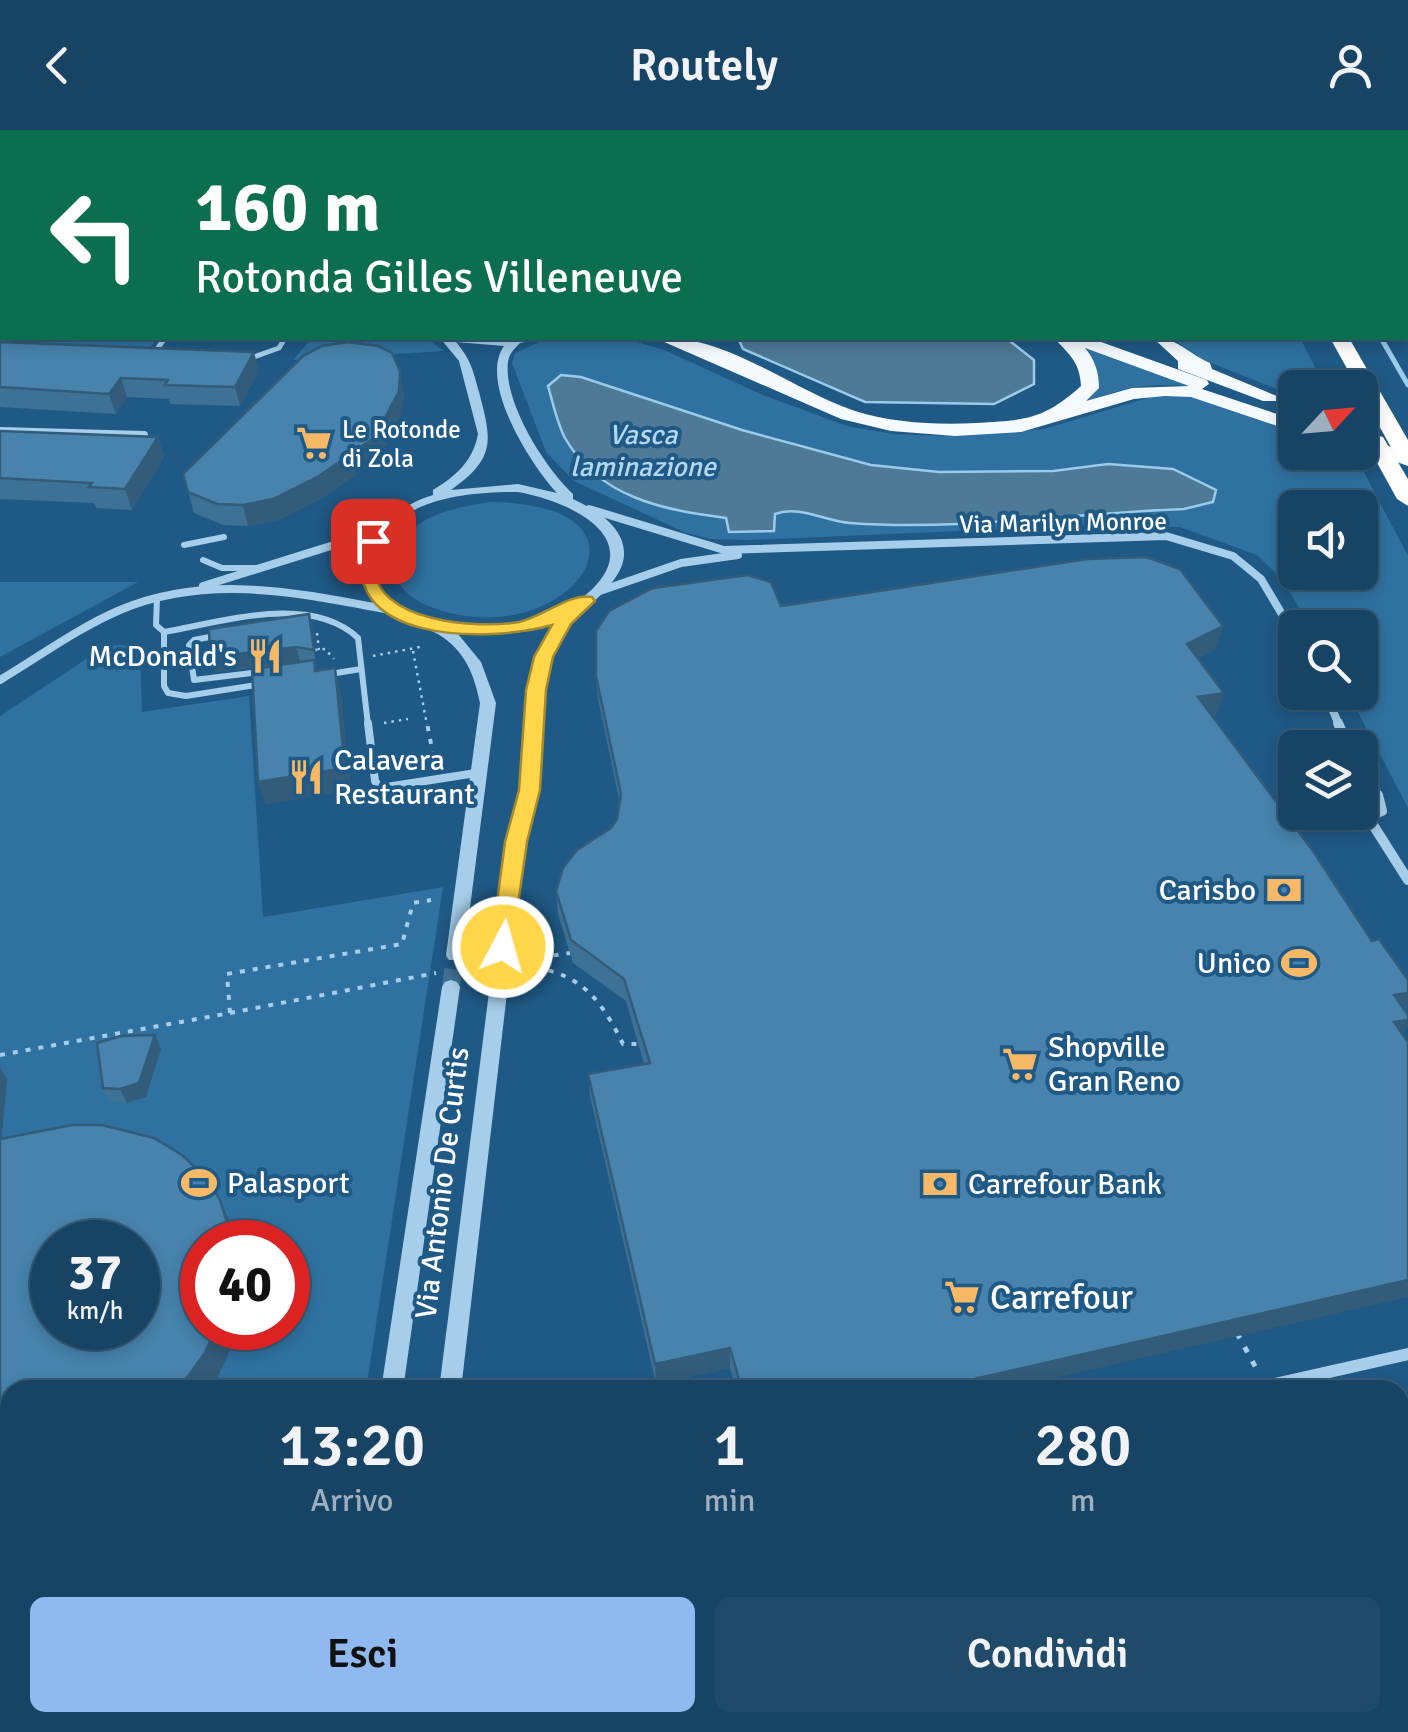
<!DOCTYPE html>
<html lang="it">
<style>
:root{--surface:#174364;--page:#204a6a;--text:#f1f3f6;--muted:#9eb0bf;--line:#365c78;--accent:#90b9f0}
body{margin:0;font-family:Signika,sans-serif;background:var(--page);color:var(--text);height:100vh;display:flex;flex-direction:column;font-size:38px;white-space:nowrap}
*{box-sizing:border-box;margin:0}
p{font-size:32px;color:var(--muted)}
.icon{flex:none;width:55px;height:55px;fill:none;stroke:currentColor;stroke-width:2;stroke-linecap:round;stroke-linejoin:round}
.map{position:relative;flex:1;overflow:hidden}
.side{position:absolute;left:0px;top:1250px;width:1410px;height:352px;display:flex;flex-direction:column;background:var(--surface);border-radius:30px 30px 0 0;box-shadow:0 5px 15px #0003,0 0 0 2px var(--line)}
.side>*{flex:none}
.banner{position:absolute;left:0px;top:0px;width:1410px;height:210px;box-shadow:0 5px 15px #0003,0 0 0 2px var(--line);background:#0b6e4f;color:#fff;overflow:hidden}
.needle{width:65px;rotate:64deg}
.controls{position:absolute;left:1278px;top:240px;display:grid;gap:20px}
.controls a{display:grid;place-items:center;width:100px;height:100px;border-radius:15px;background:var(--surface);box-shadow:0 5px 15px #0003,0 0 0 2px var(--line);font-size:50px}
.speed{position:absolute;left:30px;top:1090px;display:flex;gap:20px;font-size:50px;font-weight:700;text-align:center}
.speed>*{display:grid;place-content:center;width:130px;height:130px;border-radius:50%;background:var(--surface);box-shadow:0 5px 15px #0003,0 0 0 2px var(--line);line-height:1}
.speed small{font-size:25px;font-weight:400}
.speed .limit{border:15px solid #d22;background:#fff;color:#111}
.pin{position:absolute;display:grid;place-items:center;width:85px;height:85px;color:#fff;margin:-42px;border-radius:20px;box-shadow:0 5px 15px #0006}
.me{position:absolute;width:110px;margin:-55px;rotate:6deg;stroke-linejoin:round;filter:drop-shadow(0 0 8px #0008)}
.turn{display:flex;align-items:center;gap:35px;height:210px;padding:0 30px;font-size:45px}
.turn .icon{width:130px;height:130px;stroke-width:2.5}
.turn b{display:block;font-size:70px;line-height:85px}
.eta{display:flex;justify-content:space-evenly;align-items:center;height:170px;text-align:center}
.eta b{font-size:60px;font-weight:600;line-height:70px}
.primary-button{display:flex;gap:20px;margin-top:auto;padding:20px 30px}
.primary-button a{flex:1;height:115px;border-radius:15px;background:var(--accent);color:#111;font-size:40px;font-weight:600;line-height:115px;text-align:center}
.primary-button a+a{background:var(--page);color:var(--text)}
header{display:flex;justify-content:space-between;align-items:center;height:130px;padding:0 30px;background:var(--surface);font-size:45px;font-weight:600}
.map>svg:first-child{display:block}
.green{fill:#2f72a1;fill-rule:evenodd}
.water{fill:#4e7997;stroke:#9acbeb;stroke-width:2.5}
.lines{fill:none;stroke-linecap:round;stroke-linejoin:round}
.stream{stroke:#9acbeb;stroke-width:5}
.tertiary-tunnel{stroke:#417297;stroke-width:18;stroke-dasharray:18 9;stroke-linecap:butt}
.path-far2{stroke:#a6ceea;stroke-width:2.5;stroke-dasharray:2.5 5;stroke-linecap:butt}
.path-far1{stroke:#a6ceea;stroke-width:4;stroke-dasharray:5 8;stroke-linecap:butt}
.path{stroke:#a6ceea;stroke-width:5;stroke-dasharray:6 10;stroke-linecap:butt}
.service-far2{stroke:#a6ceea;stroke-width:5}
.service-far1{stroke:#a6ceea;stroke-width:6}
.service{stroke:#a6ceea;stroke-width:8}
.minor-far2{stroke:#a6ceea;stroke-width:8}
.minor-far1{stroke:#a6ceea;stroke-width:10}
.minor{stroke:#a6ceea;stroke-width:12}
.tertiary{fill:#a6ceea;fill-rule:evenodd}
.trunk{fill:#f4fafe;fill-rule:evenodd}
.motorway{fill:#fff;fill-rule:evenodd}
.wall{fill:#3d7195}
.shaded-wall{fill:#325c79}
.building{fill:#4783ad;stroke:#325c79;stroke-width:2.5;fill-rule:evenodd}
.route{fill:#ffd54a;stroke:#a68a30;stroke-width:2.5}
.labels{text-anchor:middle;stroke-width:8;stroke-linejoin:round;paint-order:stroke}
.far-poi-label{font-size:25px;fill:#fff;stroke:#1f5985;text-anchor:start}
.far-street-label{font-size:25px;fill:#fff;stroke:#1f5985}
.far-water-label{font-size:28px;font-style:italic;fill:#b2d8f1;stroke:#1f5985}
.poi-label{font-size:30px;fill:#fff;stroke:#1f5985;text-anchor:start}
.street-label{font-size:30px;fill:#fff;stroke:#1f5985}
.near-poi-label{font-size:35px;fill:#fff;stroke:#1f5985;text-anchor:start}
</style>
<header><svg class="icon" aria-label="back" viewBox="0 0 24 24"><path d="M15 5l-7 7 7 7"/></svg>Routely<svg class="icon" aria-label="person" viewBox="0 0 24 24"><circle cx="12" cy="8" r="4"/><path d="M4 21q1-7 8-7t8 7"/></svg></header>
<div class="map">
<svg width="1408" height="1602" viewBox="0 0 1408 1602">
<rect width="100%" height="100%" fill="#1f5985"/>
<g class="green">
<path d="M0,191l2,17h155l-10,14 -147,-5z"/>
<path d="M312,208h114l18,13 -151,9z"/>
<path d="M548,208h75l41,12 99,45 84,31 46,8 49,2 102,-7 117,-35 27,2 36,10 71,25v21l52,1 10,6 51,97v252l-60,-115 12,-1v-64l-50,-1 -27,-47 -26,-25 -77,-28 -106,-1 -326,14 -38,-1 -26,-7 -110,-51 -28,-29 -34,-89 3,-10zM1295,378h65v64h-65z"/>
<path d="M1172,208h128l25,49 -30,1v8l-94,-37z"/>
<path d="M1082,217l108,39c-39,-3 -69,1 -106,17l15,-15 -3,-23z"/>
<path d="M492,372c176,3 84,142 -42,111 -27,-7 -48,-17 -58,-43 3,-50 58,-63 100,-68z"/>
<path d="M0,452h138l-138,75z"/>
<path d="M140,514l2,68 107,-16 14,221 180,-30 -77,503h-356v254l-10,3v-931l106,-70zM52,1112h86v86h-86zM202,1112h86v86h-86z"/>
</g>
<g class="water">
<path d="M738,208h268l28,22v24l-40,20 -129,-2 -122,-53z"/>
<path d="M561,245l20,2 161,53 129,35 68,7 114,-1 55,-7 65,5 43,21 -3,12 -29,7c-111,4 -223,22 -334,14 -25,-2 -51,-18 -75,-9l-1,17 -45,1 -3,-14c-62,-8 -127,-20 -161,-80 -8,-15 -12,-35 -17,-52z"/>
</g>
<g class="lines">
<path class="stream" d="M1381,208l27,47"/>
<g class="tertiary-tunnel">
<path d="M499,854l4,-37"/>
<path d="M451,857l4,-32"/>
</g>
<g class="path-far2">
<path d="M317,503l2,17"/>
<path d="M315,520l10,-1 9,10"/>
<path d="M413,521l14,74"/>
<path d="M373,526l47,-9"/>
<path d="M384,593l24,-4"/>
</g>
<g class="path-far1">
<path d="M392,631l41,-7 -6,-31"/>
<path d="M515,831l55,-8"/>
<path d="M510,835c63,3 86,24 113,79h16"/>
<path d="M470,838l25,-4"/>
<path d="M230,883l206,-40"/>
<path d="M0,925l230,-42 -3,-39 175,-30 11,-41 18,-3"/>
</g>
<g class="path">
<path d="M1237,1203l19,35"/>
<path d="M1275,1592l1,10"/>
</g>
<g class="service-far2">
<path d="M642,0l8,2"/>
<path d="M159,226l-2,-7 8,-11"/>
<path d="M248,229l31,-11 6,-10"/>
</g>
<g class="service-far1">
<path d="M184,415l40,-8"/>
<path d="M203,430l19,8h35"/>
<path d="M157,468l-1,27 8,7v54l4,7 18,3 76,-12"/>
<path d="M164,502c58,-10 146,-39 194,6l10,87"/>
<path d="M215,506l-21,4 -5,5 5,35 66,-8"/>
<path d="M330,544l31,-5"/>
</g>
<path class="service" d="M368,593l7,58 5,7 96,-15"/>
<g class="minor-far2">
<path d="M0,301l144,4"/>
<path d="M589,379l135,41 442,-14 67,20 28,23 34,57"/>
<path d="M203,456l179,-56"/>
<path d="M597,462l84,-29 57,-8"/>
<path d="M0,550c40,-24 78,-52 120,-70 90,-38 184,-16 275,1"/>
<path d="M1325,562l14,33"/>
</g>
<g class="minor-far1">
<path d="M1338,593l11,25"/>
<path d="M1347,682l21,5 14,-6 -4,-16 -18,-9"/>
<path d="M1368,687l40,63"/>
</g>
<g class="minor">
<path d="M1249,1260l159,-36"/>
<path d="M0,1539l10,-2"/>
<path d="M0,1592l10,-2"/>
</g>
<g class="tertiary">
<rect x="0" y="112" width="2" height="6"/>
<path d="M440,208l56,3 39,-3 -1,2 -14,3c-6,6 -11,11 -12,19 -5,40 37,106 65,132v5c21,10 50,26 51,53 2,35 -56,62 -70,98 -17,43 -10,92 -16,137 -3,21 -10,40 -14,60 -7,33 -9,67 -12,100l-3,5h-12l-3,-5 10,-81 18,-80 11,-116 7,-22 15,-25 -48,11h-49l23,28 15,41 -32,252 -3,5h-12l-3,-5 34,-252c-5,-24 -12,-45 -31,-61 -17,-16 -42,-16 -62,-31 -62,-45 -6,-100 46,-116v-5c23,-14 40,-29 45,-56l-19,-73zM456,212l48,4c-26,36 27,119 53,147l-39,-9 -67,6c45,-32 41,-49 28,-98 -6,-22 -8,-32 -23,-50zM518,362c56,10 136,50 63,107 -46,35 -160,43 -199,-7 -9,-13 -11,-30 -5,-44 23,-51 92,-56 141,-56z"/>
<path d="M499,847l6,2 3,5 -47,406h-22l51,-406 3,-5z"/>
<path d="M451,850l6,2 3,5 -57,403h-22l61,-403 3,-5z"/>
<path d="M291,1592h36l4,10h-35z"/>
<path d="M431,1592h40l-5,10h-39z"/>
</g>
<g class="trunk">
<path d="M556,0h19l1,2h-18z"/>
<path d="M655,208c70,-5 136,52 200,73 38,12 82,14 121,12 50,-3 67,-3 105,-37 -1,-24 -12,-32 -27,-48h36l117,42 2,4 -7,5 93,31v12l-104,-35 -26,-1 -31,3 -113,33 -66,4 -64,-5 -50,-12zM1085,218l104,38 -57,2 -46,13 13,-13c0,-16 -4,-28 -14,-40z"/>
<path d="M1153,208c26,0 34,15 57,25l2,6 67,28 -2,4h-14l-85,-32v-8z"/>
<path d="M1360,306l48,17v13l-48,-17z"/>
</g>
<g class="motorway">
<path d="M1214,0h16l1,2h-15z"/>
<path d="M1330,208h19l59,102v24l-11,-6z"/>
<path d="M1376,305l7,2 25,42v27l-11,-7 -32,-58z"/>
</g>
</g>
<g class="wall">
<path d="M686,0h412l-1,2h-356l-55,-1z"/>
<path d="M1308,0h100v70v-68h-100z"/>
<rect x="0" y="119" width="2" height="67"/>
<path d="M0,212l259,29 -19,35 -70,-2 -1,-5 -42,-2 -11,17 -116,-7z"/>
<path d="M404,262l-2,20 -23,46 -55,39 -46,23 -30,6 -25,-1 -29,-12 -11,-39z"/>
<path d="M0,301l158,6 6,20 -32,53 -36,-2 -2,-5 -94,-4z"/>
<path d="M781,476l435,43 -18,9 18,58h-4l196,289 -3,6 3,4v10l-5,10 -400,355h-267l-6,-22 -74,16 -66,-288 -2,-22 56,-10 -18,-63 -53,-38 -15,-49 -2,-23 61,-72 3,-15 -22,-105 -2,-23z"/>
<path d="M309,484l4,15 3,42 19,-3 5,22 11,100 -86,14 38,-142 -88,10z"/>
<path d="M161,919l-15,48 -19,6 -17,-1 -7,-14z"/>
</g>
<g class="shaded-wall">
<path d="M254,222l5,19 -19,35 -5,-19z"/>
<path d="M400,241l4,21 -2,20 -23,46 -55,39 -46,23 -30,6 -5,-21z"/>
<path d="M121,248l6,19 -11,17 -7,-20z"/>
<path d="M158,307l6,20 -32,53 -7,-21z"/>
<path d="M309,484l4,15 4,36 -3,-15z"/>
<path d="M1223,496l-7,23 -35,17 6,-22z"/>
<path d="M296,517l4,14 -85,11 -5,-15z"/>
<path d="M335,538l5,22 11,100 -86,14 -7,-22z"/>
<path d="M1224,563l-8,23 -25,4 7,-23z"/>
<path d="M1408,863v12l-5,8 -9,-18z"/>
<path d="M1408,890v5l-9,17 -5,-20z"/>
<path d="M155,905l6,14 -15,48 -19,6 -7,-14z"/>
<path d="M0,937l7,12 -7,77z"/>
<path d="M220,1070l12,26 5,16h-4z"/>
<path d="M1408,1150v17l-405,93h-77z"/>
<path d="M217,1198h22l-2,8 -20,42 -8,12h-31z"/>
<path d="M730,1218v20l-74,16 -1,-20z"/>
<path d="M10,1388v27l-10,4v-28z"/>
</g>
<g class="building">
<path d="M86,0h416v2h-418z"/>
<path d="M1318,0h90v57v-55h-88z"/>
<rect x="0" y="119" width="2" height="48"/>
<path d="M0,212l254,10 -19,35 -70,-2 3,-5 -47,-2 -12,16 -109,-7z"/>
<path d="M348,212l30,4 14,7 8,18 -1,20 -24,46 -56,39 -46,23 -30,6 -26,-1 -29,-12 -5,-18 120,-118 19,-10z"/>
<path d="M0,301l158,6 -33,52 -36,-2 3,-4 -92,-5z"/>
<path d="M1146,427l34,12 43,57 -36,18 37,49 -26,4 115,154 59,90 7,-2 29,41v13l-14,2 14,20v5l-14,2 14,20v238l-482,110h-184l-12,-42 -75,16 -67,-290 62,-11 -26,-84 -53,-39 -15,-49 7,-23 14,-18 34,-22 6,-9 4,-25 -25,-118v-45l13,-20 44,-23 95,-13 23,7 10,24 306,-47z"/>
<path d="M309,484l5,36 -18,-3 -86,10 -1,-28z"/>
<path d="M314,530l1,11 20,-3 10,100 -87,14 -6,-113z"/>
<path d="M155,905l-16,48 -19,6 -17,-1 -6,-45 24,-7z"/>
<path d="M72,995h30l52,13 28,17 25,23 13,22 13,42h-31v86h15l-13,26 -26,36h-168v128l-10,3v-382zM52,1112h86v86h-86z"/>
<path d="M755,1592h116l-1,10h-116z"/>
</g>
<path class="route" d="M373,406l9,5c-2,7 -6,16 -7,23 -3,59 105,65 144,58 24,-5 50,-29 73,-25l3,4 -24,23 -18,33 -7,33 -6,100 -13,52 -16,111 -8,2 -12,-8 14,-105 14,-52 7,-100 8,-33 18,-32c-63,18 -218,19 -187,-84z"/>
<defs>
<symbol id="supermarket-bare" viewBox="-9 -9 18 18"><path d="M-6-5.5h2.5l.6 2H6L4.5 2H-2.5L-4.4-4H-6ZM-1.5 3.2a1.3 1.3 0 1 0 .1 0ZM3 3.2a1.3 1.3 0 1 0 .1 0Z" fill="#f8b966" stroke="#1f5985" stroke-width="2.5" paint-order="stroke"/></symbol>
<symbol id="restaurant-bare" viewBox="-9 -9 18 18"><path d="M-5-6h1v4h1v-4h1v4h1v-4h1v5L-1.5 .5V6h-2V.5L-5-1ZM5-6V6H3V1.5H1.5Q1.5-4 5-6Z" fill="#f8b966" stroke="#1f5985" stroke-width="2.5" paint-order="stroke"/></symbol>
<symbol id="bank-bare" viewBox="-9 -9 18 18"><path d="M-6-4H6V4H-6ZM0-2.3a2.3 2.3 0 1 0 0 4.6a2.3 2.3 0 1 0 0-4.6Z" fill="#f8b966" stroke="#1f5985" stroke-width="2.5" paint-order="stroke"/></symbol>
<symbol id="stadium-bare" viewBox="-9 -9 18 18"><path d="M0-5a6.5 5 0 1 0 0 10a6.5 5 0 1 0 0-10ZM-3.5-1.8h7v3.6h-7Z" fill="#f8b966" stroke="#1f5985" stroke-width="2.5" paint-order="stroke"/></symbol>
</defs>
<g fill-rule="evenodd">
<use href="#supermarket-bare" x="289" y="288" width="50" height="50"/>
<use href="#restaurant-bare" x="240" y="501" width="50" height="50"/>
<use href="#restaurant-bare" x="281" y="622" width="50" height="50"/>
<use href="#bank-bare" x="1259" y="735" width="50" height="50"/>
<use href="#stadium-bare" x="1274" y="808" width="50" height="50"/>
<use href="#supermarket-bare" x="995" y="909" width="50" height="50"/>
<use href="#stadium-bare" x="174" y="1028" width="50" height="50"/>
<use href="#bank-bare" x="915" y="1029" width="50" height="50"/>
<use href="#supermarket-bare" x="937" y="1142" width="50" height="50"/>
</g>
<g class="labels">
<g class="far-poi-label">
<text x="342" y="308">Le Rotonde<tspan x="342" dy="29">di Zola</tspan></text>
</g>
<g class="far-street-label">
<text transform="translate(1063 392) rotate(-1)" y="9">Via Marilyn Monroe</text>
</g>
<g class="far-water-label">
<text x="643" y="314">Vasca<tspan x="643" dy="32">laminazione</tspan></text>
</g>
<g class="poi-label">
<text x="237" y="536" text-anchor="end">McDonald's</text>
<text x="334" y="640">Calavera<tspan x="334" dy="34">Restaurant</tspan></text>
<text x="1256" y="770" text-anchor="end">Carisbo</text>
<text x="1271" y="843" text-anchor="end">Unico</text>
<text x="1048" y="927">Shopville<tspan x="1048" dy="34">Gran Reno</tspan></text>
<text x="227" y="1063">Palasport</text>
<text x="968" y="1064">Carrefour Bank</text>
</g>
<g class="street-label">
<text transform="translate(442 1053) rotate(-83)" y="10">Via Antonio De Curtis</text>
</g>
<g class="near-poi-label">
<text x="990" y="1179">Carrefour</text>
</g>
</g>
</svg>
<div class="controls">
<a><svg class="needle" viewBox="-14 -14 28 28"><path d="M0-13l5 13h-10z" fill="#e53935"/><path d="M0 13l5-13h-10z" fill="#9eb0bf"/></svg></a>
<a><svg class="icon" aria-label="sound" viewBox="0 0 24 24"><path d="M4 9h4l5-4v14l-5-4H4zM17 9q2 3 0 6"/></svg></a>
<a><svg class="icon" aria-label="search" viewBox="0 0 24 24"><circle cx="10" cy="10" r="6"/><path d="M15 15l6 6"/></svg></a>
<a><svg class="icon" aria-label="layers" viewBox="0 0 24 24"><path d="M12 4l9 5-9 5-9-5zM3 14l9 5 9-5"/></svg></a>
</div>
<div class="speed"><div>37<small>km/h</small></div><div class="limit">40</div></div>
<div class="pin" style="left:373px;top:411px;background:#d93025"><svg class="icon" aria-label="arrive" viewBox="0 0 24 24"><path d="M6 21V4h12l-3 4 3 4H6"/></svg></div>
<svg class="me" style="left:503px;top:817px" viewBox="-20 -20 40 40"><circle r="17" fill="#ffd54a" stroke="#fff" stroke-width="3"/><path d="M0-11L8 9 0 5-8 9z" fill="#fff"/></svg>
<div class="banner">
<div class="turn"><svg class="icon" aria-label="left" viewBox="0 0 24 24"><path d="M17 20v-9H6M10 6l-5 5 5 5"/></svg><div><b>160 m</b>Rotonda Gilles Villeneuve</div></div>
</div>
<section class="side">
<div class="eta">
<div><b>13:20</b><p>Arrivo</p></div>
<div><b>1</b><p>min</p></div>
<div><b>280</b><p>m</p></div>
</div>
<div class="primary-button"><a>Esci</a><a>Condividi</a></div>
</section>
</div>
